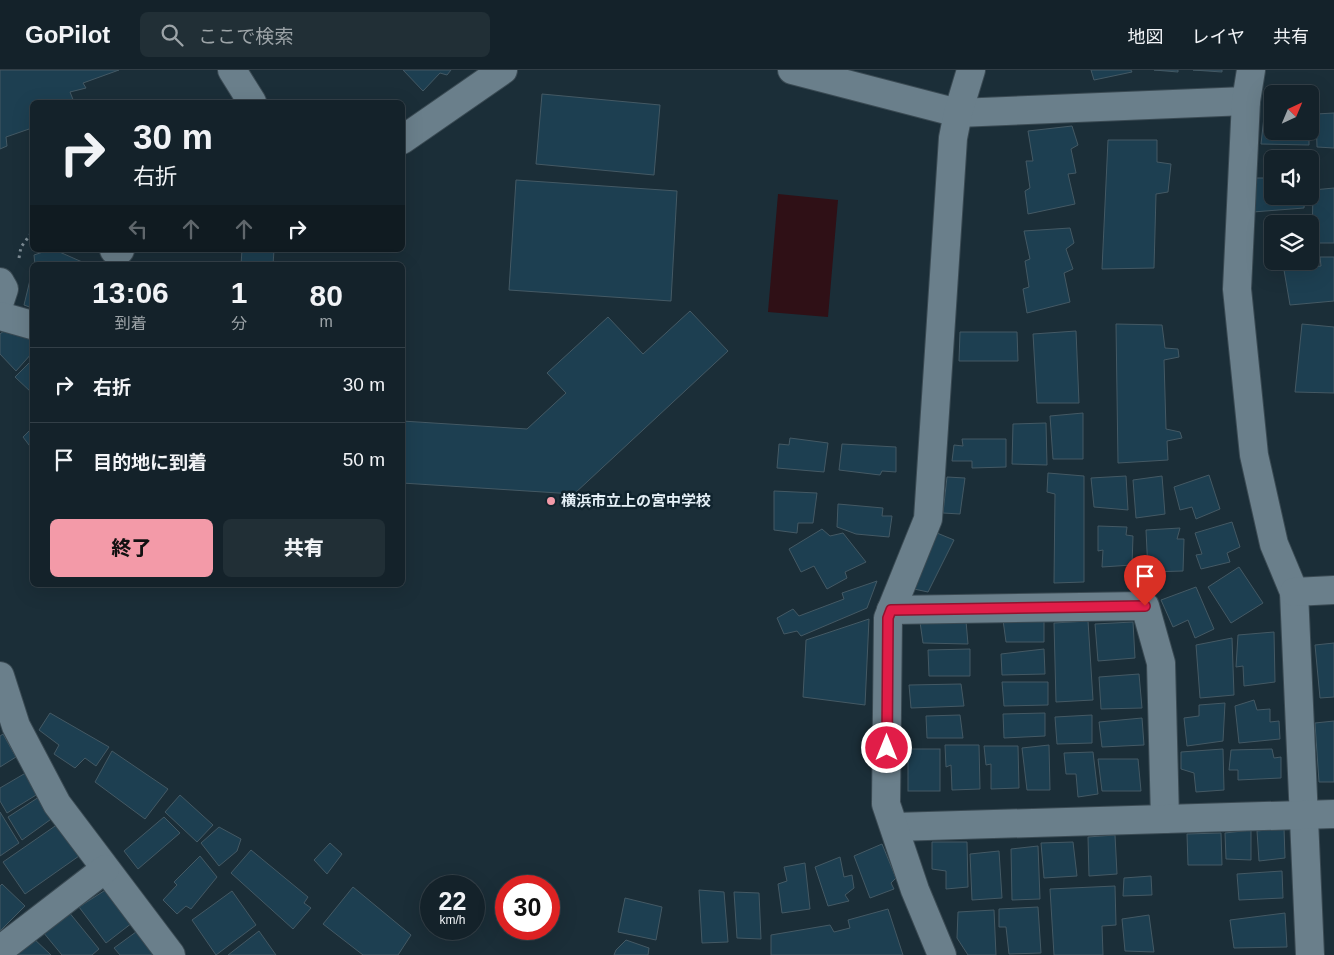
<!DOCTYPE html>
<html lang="ja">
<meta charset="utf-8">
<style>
:root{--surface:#14222a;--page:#212f36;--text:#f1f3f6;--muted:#9da4a8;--line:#333f47;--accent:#f39aa8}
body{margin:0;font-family:Helvetica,"Noto Sans JP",sans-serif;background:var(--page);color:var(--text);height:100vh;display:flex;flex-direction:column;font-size:19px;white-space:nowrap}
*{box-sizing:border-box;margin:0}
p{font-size:16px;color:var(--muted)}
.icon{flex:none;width:28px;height:28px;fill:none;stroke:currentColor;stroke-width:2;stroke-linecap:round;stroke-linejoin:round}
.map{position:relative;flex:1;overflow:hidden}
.sheet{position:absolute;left:30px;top:192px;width:375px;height:325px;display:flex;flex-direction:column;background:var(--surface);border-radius:8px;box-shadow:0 5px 20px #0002,0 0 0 1px var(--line)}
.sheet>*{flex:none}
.banner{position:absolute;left:30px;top:30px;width:375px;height:152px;border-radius:8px;box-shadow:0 5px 20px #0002,0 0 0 1px var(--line);background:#14222a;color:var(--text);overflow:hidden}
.needle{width:32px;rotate:44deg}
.buttons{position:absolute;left:1264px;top:15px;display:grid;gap:10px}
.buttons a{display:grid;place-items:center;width:55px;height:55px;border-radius:8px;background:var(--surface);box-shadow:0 5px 20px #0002,0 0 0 1px var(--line);font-size:25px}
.speed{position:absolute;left:420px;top:805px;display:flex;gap:10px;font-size:25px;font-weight:700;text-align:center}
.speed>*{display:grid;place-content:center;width:65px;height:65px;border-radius:50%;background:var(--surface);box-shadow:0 5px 20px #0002,0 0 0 1px var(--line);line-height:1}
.speed small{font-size:12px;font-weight:400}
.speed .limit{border:8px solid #d22;background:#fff;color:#111}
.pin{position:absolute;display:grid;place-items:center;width:42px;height:42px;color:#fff;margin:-51px -21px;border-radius:50% 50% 50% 0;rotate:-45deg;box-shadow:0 0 5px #0007}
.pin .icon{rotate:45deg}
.me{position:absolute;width:55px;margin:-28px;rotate:0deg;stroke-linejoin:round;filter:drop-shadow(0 0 4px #0008)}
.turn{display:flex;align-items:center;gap:18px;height:105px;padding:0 20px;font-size:22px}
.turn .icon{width:65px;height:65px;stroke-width:2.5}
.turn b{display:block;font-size:35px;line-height:42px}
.lanes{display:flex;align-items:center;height:48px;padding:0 20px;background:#0003;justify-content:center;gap:25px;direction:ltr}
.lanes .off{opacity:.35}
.eta{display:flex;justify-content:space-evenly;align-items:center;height:85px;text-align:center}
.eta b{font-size:30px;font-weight:800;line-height:35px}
.button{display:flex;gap:10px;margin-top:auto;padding:10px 20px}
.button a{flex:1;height:58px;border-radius:8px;background:var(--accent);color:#111;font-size:20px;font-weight:800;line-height:58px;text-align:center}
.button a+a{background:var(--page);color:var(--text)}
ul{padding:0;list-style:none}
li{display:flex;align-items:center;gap:15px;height:75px;padding:0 20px;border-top:1px solid var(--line)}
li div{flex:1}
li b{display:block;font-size:19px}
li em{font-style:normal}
header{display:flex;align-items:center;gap:30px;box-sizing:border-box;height:70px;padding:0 25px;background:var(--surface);border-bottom:1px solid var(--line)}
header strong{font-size:24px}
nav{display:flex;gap:28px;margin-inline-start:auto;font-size:18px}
.search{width:350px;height:45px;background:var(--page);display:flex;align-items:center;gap:12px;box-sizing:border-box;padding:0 18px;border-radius:8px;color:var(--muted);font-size:19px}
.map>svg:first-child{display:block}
.water{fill:#2f1016}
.building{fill:#1d3f51;stroke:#445964}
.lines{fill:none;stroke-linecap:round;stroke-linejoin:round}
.minor-casing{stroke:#3a4a53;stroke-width:30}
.path{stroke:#7c8b94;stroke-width:3;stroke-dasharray:2.5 4;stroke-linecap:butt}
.minor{stroke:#6a7f8b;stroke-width:28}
.route-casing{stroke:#92132f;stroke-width:12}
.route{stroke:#e11d48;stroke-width:9}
.poi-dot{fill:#f39aa8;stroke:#11242e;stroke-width:2}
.labels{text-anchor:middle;stroke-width:5;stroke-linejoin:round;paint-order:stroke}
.poi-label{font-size:15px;font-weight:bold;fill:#e4eff6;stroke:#11242e;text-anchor:start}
</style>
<header>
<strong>GoPilot</strong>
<div class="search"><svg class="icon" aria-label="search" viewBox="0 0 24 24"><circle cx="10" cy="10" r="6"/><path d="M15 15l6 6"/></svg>ここで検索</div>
<nav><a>地図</a><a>レイヤ</a><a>共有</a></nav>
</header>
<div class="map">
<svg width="1334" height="885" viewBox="0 0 1334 885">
<rect width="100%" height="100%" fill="#1b2e38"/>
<path class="water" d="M778,124l60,6 -10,117 -60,-5z"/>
<g class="building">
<path d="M0,0h119l-36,13 3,5 -16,4 4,10h-42v26l-26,9 1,9 -7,3z"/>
<path d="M403,0h48l-4,5 -7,-2 -17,18z"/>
<path d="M1091,0h40l1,2 -38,8z"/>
<path d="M1154,0h24v2z"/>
<path d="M1193,0h29v2z"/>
<path d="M542,24l118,11 -6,70 -118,-11z"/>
<path d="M1265,38l7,1v22h37v14l-48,-1z"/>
<path d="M1334,43v35l-17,-1 -1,-33z"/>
<path d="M1072,56l6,19 -7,4 5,24 -8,1 7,30 -47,10 -3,-23 5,-3 -4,-27h7l-5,-30z"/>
<path d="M1108,70h49v22l14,2 -3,28 -12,2 -2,74 -52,1z"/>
<path d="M1254,108h18v18h33l-1,12 -51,4z"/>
<path d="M516,110l161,11 -6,110 -162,-11z"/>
<path d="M1334,118v55h-22l1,-53z"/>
<path d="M1298,147l1,7h-27v28l-4,-31z"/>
<path d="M1070,158l4,15 -8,6 7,20 -9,4 6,29 -43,11 -4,-24 6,-2 -4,-26 5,-2 -6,-28z"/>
<path d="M49,180h6l34,15h-54l-1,-10z"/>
<path d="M242,180h32l-1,15h-32z"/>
<path d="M1320,187h14v44l-44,4 -6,-35 37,-4z"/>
<path d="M30,210h2v28l-8,-3z"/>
<path d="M690,241l38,40 -154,143 -172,-11v-62l125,8 39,-36 -19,-20 61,-56 35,37z"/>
<path d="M1116,254l46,1 3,23 13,1 1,8 -15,3 2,69 14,3 2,6 -15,3 1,19 -50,3z"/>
<path d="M1302,254l32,3v66l-39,-1z"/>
<path d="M10,256l22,11v16l-16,18 -16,-17v-20z"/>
<path d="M1076,261l3,72h-42l-4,-69z"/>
<path d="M960,262h57l1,29h-59z"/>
<path d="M32,290v33l-17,-16z"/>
<path d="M1083,343v46h-30l-3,-43z"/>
<path d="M1046,353l1,42 -35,-1 1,-40z"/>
<path d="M32,358v21l-9,-12z"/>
<path d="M790,368l38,5 -4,29 -47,-4 2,-24 10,1z"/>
<path d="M962,369h44v28l-34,1v-7h-20l2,-16 9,1z"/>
<path d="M842,374l54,3v25l-14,-1 -2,4 -41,-5z"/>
<path d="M1048,403l36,3v106l-30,1 1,-89 -8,-2z"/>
<path d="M1209,405l11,34 -24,10 -4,-12 -12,3 -6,-23z"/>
<path d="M1126,406l2,34 -34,-3 -3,-29z"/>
<path d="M1162,406l3,38 -29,4 -3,-38z"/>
<path d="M947,407l18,1 -5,36 -17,-1z"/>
<path d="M774,421l43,2 -4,30h-15l-1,10 -23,-3z"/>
<path d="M838,434l45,4 -1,8h10l-3,21 -33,-3 -19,-7z"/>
<path d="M1232,452l8,25 -13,6 3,9 -29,7 -5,-14 6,-1 -7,-21z"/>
<path d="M1098,456l29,1 -1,8 7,1 -1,29 -30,2 1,-17 -5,1z"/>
<path d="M1180,458l-3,11h7l-1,32 -35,1 -2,-42z"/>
<path d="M822,459l8,7 13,-3 23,29 -21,10 2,6 -20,11 -13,-23 -13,6 -12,-23z"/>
<path d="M937,463l17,7 -26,52 -14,-3z"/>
<path d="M1239,497l24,36 -32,20 -23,-36z"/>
<path d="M877,511l-10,27 -66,28 -4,-5 -13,3 -7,-16 16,-9 6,7 45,-17 -2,-6z"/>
<path d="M1196,517l18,42 -19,9 -7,-18 -15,7 -12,-27z"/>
<path d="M1044,548v24h-38l-3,-22z"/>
<path d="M869,549l-4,86 -62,-8 3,-57z"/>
<path d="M966,551l2,23 -45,-1 -3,-21z"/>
<path d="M1088,551l5,79 -37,2 -2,-79z"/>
<path d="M1133,552l2,36 -37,3 -3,-37z"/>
<path d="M1274,562l1,50 -31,4 -1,-20 -7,1 2,-32z"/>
<path d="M1232,568l2,57 -34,3 -4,-53z"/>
<path d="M1334,573v54l-14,1 -5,-53z"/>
<path d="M970,579v27h-41l-1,-26z"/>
<path d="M1044,579l1,25 -43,1 -1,-21z"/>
<path d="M1139,604l3,34 -41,1 -2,-32z"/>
<path d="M1002,612h46v23l-44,1z"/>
<path d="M961,614l3,22 -53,2 -2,-23z"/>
<path d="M1254,630l3,10 13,-1v13l9,-1 1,18 -41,4 -4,-37z"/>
<path d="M1225,633l-2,38 -36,5 -3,-28 15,-2v-11z"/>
<path d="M50,643l59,34 -13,19 -11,-8 -10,10 -21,-14 5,-9 -20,-15z"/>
<path d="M1045,643v23l-41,2 -1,-24z"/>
<path d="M960,645l3,23h-36l-1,-22z"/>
<path d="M1092,645v28l-35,1 -2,-27z"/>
<path d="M1142,648l2,27 -42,2 -3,-25z"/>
<path d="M1334,651v61h-15l-4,-59z"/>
<path d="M3,664l13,23 -16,10v-31z"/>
<path d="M945,675h34l1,44 -28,1 -1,-25 -5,2z"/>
<path d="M1049,675l1,45h-23l-5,-42z"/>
<path d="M984,676h34l1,42 -28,1v-25l-5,1z"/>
<rect x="908" y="679" width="32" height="42"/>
<path d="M1223,679l1,41 -28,2 -2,-19 -13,-4v-17z"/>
<path d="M1272,679l2,9 7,-1v21l-43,2v-10h-9l2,-20z"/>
<path d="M112,681l56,38 -23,30 -50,-37z"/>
<path d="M1093,682l5,42 -20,3 -2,-23h-10l-2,-21z"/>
<path d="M1098,689h40l3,32h-39z"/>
<path d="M29,701l12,21 -34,21 -7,-12v-13z"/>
<path d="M180,725l33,30 -16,17 -32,-30z"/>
<path d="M39,727l15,20 -32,23 -14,-23z"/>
<path d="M0,742l19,31 -19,13z"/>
<path d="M164,747l16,16 -42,36 -14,-18z"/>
<path d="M58,754l21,32 -54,38 -22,-32z"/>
<path d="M219,757l22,12 -4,12 -18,15 -18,-23z"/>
<path d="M1284,758l1,30 -26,3 -2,-30z"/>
<path d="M1251,760v30l-25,-1 -1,-26z"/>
<path d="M1221,763l1,32h-34l-1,-31z"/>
<path d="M1115,765l2,39 -28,2 -1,-39z"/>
<path d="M932,772h35l1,45 -22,2v-18l-14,-2z"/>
<path d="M1073,772l4,34 -33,2 -3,-35z"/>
<path d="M330,773l12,11 -15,20 -13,-14z"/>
<path d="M882,774l14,34 -5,5 3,6 -24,9 -16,-42z"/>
<path d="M1038,776l2,53 -28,1 -1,-51z"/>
<path d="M251,780l57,47 -4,6 7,5 -18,21 -62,-56z"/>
<path d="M999,781l3,47 -30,2 -2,-46z"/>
<path d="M200,786l17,21 -26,32 -5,-3 -9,8 -14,-14 14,-15 -3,-3z"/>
<path d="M840,787l4,20 8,-2 2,13 -9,7 4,6 -21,5 -13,-39z"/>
<path d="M805,793l5,46 -28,4 -4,-29 9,-3 -3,-14z"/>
<path d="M1282,801l1,27 -44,2 -2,-26z"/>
<path d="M1151,806l1,19 -29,1 1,-18z"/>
<path d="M2,814l23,22 -25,25v-45z"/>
<path d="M1115,816l1,39 -14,1 1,29h-49l-4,-66z"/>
<path d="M353,817l58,48 -13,20h-35l-40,-31z"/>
<path d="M107,819l25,34 -26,20 -27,-36z"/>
<path d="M699,820l25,2 4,50 -26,1z"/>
<path d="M232,821l24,34 -40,30 -24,-35z"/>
<path d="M734,822l25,1 2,46 -24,-1z"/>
<path d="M625,828l37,9 -6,33 -38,-8z"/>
<path d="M1038,837l3,46 -32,1 -3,-27h-7v-18z"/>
<path d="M888,839l15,46h-132v-20l59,-10 4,7 16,-4 -2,-8z"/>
<path d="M994,840l2,45h-28l-11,-17 1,-26z"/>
<path d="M68,841l31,38 -7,6h-30l-19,-23z"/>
<path d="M1285,843l2,34 -53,1 -4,-28z"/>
<path d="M1149,845l5,37 -29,-1 -3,-32z"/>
<path d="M140,859l20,26h-40l-6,-7z"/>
<path d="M259,861l17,24h-48z"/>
<path d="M31,866l20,19h-39z"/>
<path d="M626,870l23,8 -1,7h-34l2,-5z"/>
</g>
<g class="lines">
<defs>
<g id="minor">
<path d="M232,0l20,32"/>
<path d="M792,0l166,43 288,-12"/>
<path d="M1251,0l-5,31 -9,188 17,166 20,89 20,48 16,363"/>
<path d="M402,70l101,-70"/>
<path d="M114,180h6"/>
<path d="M0,212l4,7 -4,12"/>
<path d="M0,246l32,9"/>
<path d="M1294,522l40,-2"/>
<path d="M891,540l254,-4 16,57 4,156"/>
<path d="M0,606l16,50 41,78 114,151"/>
<path d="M895,757l439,-13"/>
<path d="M0,880l105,-81"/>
<path d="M942,885l-27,-65 -29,-86 2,-186 40,-99 25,-381 5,-25 13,-43"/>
</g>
</defs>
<use href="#minor" class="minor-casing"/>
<path class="path" d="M19,188l2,-11 11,-15"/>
<use href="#minor" class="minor"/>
</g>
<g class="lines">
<defs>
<path id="route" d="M887,678l1,-130 3,-8 254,-4"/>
</defs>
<use href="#route" class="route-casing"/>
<use href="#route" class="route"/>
</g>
<circle class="poi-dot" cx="551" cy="431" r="5"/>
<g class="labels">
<g class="poi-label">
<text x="561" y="436">横浜市立上の宮中学校</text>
</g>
</g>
</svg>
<div class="buttons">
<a><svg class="needle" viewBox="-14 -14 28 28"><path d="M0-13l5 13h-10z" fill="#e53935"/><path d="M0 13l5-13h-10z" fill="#9da4a8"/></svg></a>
<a><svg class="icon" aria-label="sound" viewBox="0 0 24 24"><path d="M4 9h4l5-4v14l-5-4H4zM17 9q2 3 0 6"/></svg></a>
<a><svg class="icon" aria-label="layers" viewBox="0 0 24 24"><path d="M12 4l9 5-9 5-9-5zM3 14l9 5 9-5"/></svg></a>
</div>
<div class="speed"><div>22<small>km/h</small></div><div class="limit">30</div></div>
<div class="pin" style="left:1145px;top:536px;background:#d93025"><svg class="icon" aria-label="arrive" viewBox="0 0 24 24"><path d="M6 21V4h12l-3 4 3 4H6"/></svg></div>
<svg class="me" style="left:887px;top:678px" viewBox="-20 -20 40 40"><circle r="17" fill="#e11d48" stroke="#fff" stroke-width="3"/><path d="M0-11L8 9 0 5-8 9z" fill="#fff"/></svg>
<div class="banner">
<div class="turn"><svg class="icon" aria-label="right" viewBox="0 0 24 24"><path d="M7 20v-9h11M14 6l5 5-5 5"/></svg><div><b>30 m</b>右折</div></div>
<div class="lanes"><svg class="icon off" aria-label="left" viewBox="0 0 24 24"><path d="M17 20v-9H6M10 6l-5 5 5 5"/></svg><svg class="icon off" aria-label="ahead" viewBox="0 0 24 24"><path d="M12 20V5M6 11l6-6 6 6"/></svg><svg class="icon off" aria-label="ahead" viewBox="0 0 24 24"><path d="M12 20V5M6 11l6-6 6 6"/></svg><svg class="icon" aria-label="right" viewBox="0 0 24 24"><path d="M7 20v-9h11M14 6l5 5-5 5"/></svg></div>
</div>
<section class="sheet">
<div class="eta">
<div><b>13:06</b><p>到着</p></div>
<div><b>1</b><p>分</p></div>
<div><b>80</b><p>m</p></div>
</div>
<ul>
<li><svg class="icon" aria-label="right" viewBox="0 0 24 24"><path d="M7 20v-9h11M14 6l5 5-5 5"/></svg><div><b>右折</b></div><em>30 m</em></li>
<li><svg class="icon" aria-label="arrive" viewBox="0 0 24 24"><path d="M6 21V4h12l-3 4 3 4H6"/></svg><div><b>目的地に到着</b></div><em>50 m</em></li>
</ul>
<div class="button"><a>終了</a><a>共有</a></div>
</section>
</div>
